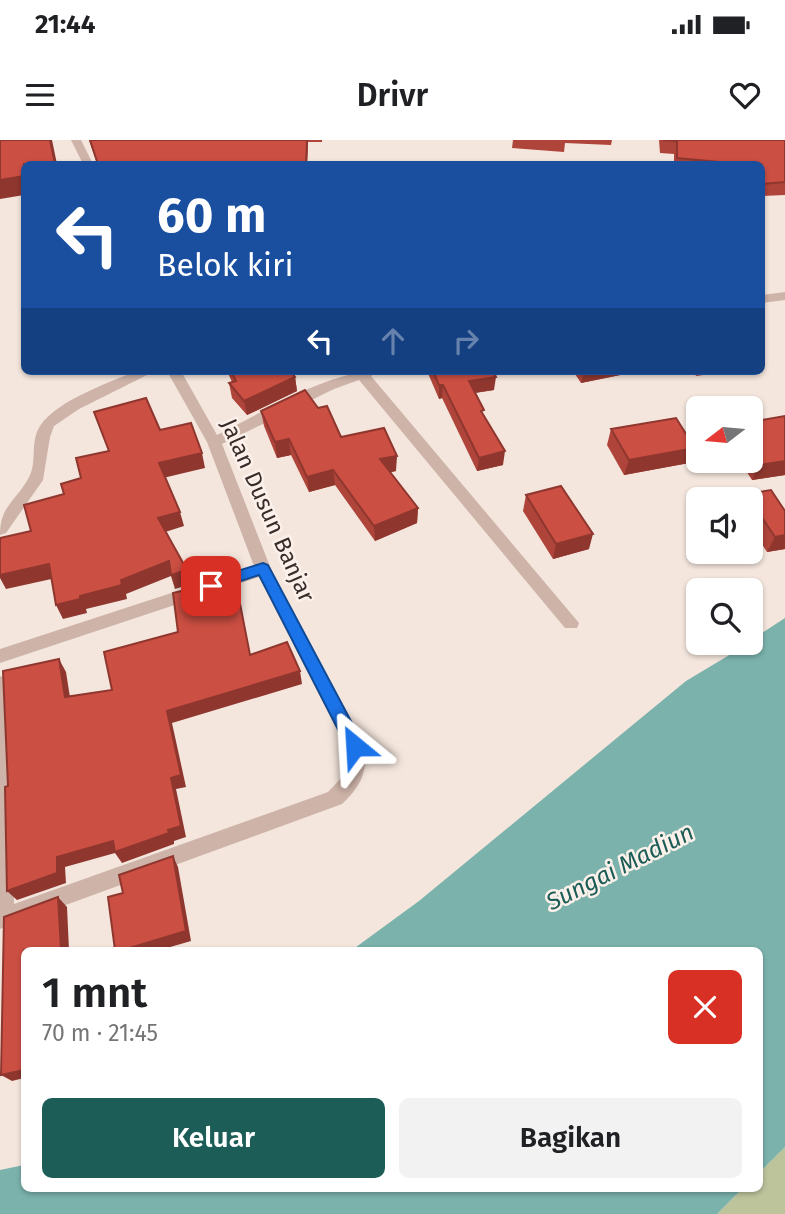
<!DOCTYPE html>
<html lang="id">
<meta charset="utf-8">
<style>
:root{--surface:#fff;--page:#f2f2f2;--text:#202124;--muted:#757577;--accent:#1c5d57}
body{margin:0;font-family:"Fira Sans",sans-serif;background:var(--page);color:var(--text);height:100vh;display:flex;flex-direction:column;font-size:26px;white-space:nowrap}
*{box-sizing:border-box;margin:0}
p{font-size:23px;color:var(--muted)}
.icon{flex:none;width:38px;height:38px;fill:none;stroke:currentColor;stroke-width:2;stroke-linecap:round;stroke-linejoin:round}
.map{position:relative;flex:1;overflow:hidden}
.panel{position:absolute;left:21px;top:807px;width:742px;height:245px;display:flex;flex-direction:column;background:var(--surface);border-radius:10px;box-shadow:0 2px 5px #0004}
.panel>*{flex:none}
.top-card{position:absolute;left:21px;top:21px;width:744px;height:214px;border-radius:10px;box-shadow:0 2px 5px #0004;background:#1a4fa0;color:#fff;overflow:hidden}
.needle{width:46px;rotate:254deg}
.fabs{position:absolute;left:686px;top:256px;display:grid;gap:14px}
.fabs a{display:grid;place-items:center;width:77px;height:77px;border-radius:10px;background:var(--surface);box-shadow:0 2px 5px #0004;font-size:35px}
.pin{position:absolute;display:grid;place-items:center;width:60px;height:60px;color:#fff;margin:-30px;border-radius:14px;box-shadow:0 4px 10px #0006}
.me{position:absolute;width:77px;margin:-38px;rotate:333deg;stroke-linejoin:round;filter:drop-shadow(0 0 5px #0008)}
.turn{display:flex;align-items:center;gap:24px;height:147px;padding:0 21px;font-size:32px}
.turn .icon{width:91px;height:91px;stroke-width:2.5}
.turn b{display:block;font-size:49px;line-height:60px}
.lanes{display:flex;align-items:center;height:66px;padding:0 21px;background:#0003;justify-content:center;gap:35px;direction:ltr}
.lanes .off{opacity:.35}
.round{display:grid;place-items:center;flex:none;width:74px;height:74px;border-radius:10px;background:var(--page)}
.headline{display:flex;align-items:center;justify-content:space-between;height:119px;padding:0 21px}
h1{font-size:42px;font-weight:600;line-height:52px}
.action{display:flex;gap:14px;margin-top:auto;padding:14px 21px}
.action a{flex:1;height:80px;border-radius:10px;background:var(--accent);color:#fff;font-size:28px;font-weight:600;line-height:80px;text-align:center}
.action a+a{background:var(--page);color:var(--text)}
.status{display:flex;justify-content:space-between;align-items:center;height:49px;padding:0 35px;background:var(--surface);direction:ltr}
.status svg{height:19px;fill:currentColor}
header{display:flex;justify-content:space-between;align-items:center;height:91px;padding:0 21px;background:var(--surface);font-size:32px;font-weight:600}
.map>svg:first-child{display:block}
.green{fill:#bdc49c}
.water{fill:#7bb2ac}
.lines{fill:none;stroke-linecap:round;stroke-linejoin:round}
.minor{fill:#cdb3a8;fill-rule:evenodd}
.wall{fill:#af443a}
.shaded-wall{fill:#8f372f}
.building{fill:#cc4f43;stroke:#8f372f;stroke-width:2}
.route{fill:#1a73e8;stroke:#114b97;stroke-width:2}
.labels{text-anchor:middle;stroke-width:5;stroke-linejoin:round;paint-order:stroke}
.street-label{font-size:23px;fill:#392b29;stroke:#fbf1ea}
.water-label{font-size:24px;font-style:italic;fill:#1c5d57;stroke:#fbf1ea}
</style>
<div class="status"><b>21:44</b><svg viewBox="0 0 49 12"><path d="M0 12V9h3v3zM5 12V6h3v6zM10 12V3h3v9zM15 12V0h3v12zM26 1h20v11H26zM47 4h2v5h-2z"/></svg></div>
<header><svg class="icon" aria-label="menu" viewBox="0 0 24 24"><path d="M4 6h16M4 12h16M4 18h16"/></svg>Drivr<svg class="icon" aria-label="heart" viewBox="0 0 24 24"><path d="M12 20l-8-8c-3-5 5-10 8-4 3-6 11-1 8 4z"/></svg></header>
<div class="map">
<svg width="785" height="1074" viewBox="0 0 785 1074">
<rect width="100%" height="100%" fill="#f4e6dd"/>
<path class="green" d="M785,1007v67h-68l26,-26h17v-16z"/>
<g class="water">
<path d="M785,478v529l-25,25v-222h-408l67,-49 267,-220 65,-39v-2z"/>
<path d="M24,1025v23h719l-26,26h-717v-44z"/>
</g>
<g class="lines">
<g class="minor">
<path d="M71,0h10l12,24h-10z"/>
<path d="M785,152v8l-24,3v-8z"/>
<path d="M136,231h19l-76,38 -25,17 -4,11 -7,43 -37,53 -6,2c0,-29 15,-33 28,-56 9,-14 3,-32 9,-47 11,-29 72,-49 99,-61z"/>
<path d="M167,231h14l36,64c45,-22 111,-64 160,-64l-6,5 208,247 -2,5h-12l-206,-248 -25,9 -112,55 49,125 93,177c4,26 -3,40 -22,58l-342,125v-253l6,2 3,5 5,221 314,-112 17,-18 1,-27 -87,-170 -259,86v-14l254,-83 -47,-124z"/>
</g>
</g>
<g class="wall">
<path d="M89,0h233v2h-14l-1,22h-210z"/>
<path d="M513,0h99l-1,5 -46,-2 -1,9 -52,-4z"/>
<path d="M659,0h126v55l-24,1v-32h-87v-10l-14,-1z"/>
<path d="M227,231h64l4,6 2,14 -50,24 -15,-17 -3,-15 3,-1z"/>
<path d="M427,231h66l1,19 -19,3 28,72 -26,6 -35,-73 -3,1z"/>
<path d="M573,231h58l-1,2 -49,10z"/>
<path d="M694,231h32v1l-30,4z"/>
<path d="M318,268l23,29 55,34 -6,1 28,36 -1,15 -42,18 -40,-56 -26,7 -18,-37 -14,3 -13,-32 -3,-15z"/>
<path d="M785,276v59l-33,5 -13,-20h12v-38z"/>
<path d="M611,289l78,34 -65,12 -17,-30z"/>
<path d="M771,350l14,21v38l-18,3 -16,-25v-28h-6l2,-5z"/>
<path d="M526,355l63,54 -36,10 -30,-48z"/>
</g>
<g class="shaded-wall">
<path d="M50,0h2l5,24h-2z"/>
<path d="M307,0h1l-1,24h-1z"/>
<path d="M24,36v19l-24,4v-19z"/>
<path d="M584,231h47l-1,2 -49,10z"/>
<path d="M295,237l2,14 -50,24 -3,-14z"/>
<path d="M496,237l-2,13 -27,4 2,-13z"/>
<path d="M439,245h4l-1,13 -3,1z"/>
<path d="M289,299l2,16 -14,3 -2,-16z"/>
<path d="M695,308l-6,15 -65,12 5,-15z"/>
<path d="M505,311l-2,14 -26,6 2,-13z"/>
<path d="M202,313l3,15 -42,10 -4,-15z"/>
<path d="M397,316l-1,15 -16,4v-16z"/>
<path d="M785,321v14l-33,5 6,-15z"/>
<path d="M333,330l2,15 -26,7 -2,-15z"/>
<path d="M418,368l-1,15 -42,18 -1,-15z"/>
<path d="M180,372l4,14 -22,7 -4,-15z"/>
<path d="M593,394l-4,15 -36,10 3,-15z"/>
<path d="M785,395v14l-18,3 8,-15z"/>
<path d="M169,421l18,9 4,14 -16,5 -4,-13 -45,18 1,5 -41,10 1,4 -24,6 -7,-14z"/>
<path d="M49,424l7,14 -50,11 -6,-11v-3z"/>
<path d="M59,519l7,13 6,38 -7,-13z"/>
<path d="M300,531l2,13 -130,39 14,64 -10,2 10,48 -12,4v3l-52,19 -7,-10 -50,14 1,16 -49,17 -10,-9 50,-34 56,-16 55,-11 3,-52 -4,-67z"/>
<path d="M173,716l5,11 13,74 -31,9h-37z"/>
<path d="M58,757l9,10 2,43h-8z"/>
<path d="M24,930v8l-12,3 -11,-6z"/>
</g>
<g class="building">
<path d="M0,0h50l5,24h-31v12l-24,4z"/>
<path d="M90,0h217l-1,24h-208z"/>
<path d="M663,0h122v42l-24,2v-20h-40l-2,-2 -42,-4v-17z"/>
<path d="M231,231h60l4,6 -51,24 -15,-18 7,-2z"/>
<path d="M433,231h60l3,6 -27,4 15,29 -3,1 24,40 -26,7 -36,-73h-4z"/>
<path d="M305,250l13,18 9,-2 14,31 43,-9 13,28 -17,3 38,49 -44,18 -41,-56 -26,7 -18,-38 -14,3 -14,-31z"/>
<path d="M146,258l14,32 31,-7 11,30 -43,10 21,49 -22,6 29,52 -16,5 -2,-14 -48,19 1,5 -42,11v3l-24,6 -7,-41 -49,11v-37l31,-7 -7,-26 40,-11 -3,-10 20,-6 -5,-20 33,-7 -15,-39z"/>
<path d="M785,276v45l-27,4 -7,-12v-31z"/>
<path d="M676,278l19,30 -66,12 -18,-31z"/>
<path d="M561,346l32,48 -37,10 -30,-49z"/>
<path d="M771,350l14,21v24l-10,2 -24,-36v-2h-2l-2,-5z"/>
<path d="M235,438l15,77 37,-13 13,29 -133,40 14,64 -10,3 10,48 -13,4 1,3 -54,19 -2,-11 -56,16v16l-50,18 -2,-104 3,-1 -5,-115 56,-12 6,38 47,-7 -8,-38 74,-20 -5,-39z"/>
<path d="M173,716l13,75 -63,19h-8l-7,-53 15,-4 -4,-18z"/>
<path d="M58,757l3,53h-37v120l-23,5 3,-158z"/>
</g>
<path class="route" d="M263,423l5,2 93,175 3,6 -3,5 -6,2 -6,-2 -90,-176 -48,16 -8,-5 2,-5z"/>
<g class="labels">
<g class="street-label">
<text transform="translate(268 370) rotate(66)" y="8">Jalan Dusun Banjar</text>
</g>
<g class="water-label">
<text transform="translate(620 727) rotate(-27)" y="8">Sungai Madiun</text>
</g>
</g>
</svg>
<div class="fabs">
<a><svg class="needle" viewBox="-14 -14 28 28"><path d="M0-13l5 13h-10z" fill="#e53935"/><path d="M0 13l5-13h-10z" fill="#757577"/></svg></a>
<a><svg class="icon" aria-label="sound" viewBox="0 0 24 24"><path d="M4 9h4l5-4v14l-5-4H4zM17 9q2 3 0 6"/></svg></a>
<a><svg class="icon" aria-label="search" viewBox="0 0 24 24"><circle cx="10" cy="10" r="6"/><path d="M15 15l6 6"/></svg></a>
</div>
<div class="pin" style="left:211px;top:446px;background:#d93025"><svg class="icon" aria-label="arrive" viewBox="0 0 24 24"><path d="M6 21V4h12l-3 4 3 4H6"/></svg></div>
<svg class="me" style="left:355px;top:606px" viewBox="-20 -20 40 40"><path d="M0-17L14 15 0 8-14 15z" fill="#1a73e8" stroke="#fff" stroke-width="4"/></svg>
<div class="top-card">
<div class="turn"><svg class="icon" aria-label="left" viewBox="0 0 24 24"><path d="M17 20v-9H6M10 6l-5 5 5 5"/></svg><div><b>60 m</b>Belok kiri</div></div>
<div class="lanes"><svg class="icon" aria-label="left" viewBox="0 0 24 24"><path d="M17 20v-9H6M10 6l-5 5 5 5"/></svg><svg class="icon off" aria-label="ahead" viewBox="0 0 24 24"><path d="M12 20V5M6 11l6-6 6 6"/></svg><svg class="icon off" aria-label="right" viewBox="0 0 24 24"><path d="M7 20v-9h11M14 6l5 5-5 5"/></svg></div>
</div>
<section class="panel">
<div class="headline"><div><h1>1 mnt</h1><p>70 m · 21:45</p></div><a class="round" style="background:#d93025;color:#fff"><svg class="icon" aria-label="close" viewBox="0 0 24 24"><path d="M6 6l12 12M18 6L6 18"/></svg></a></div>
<div class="action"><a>Keluar</a><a>Bagikan</a></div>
</section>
</div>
